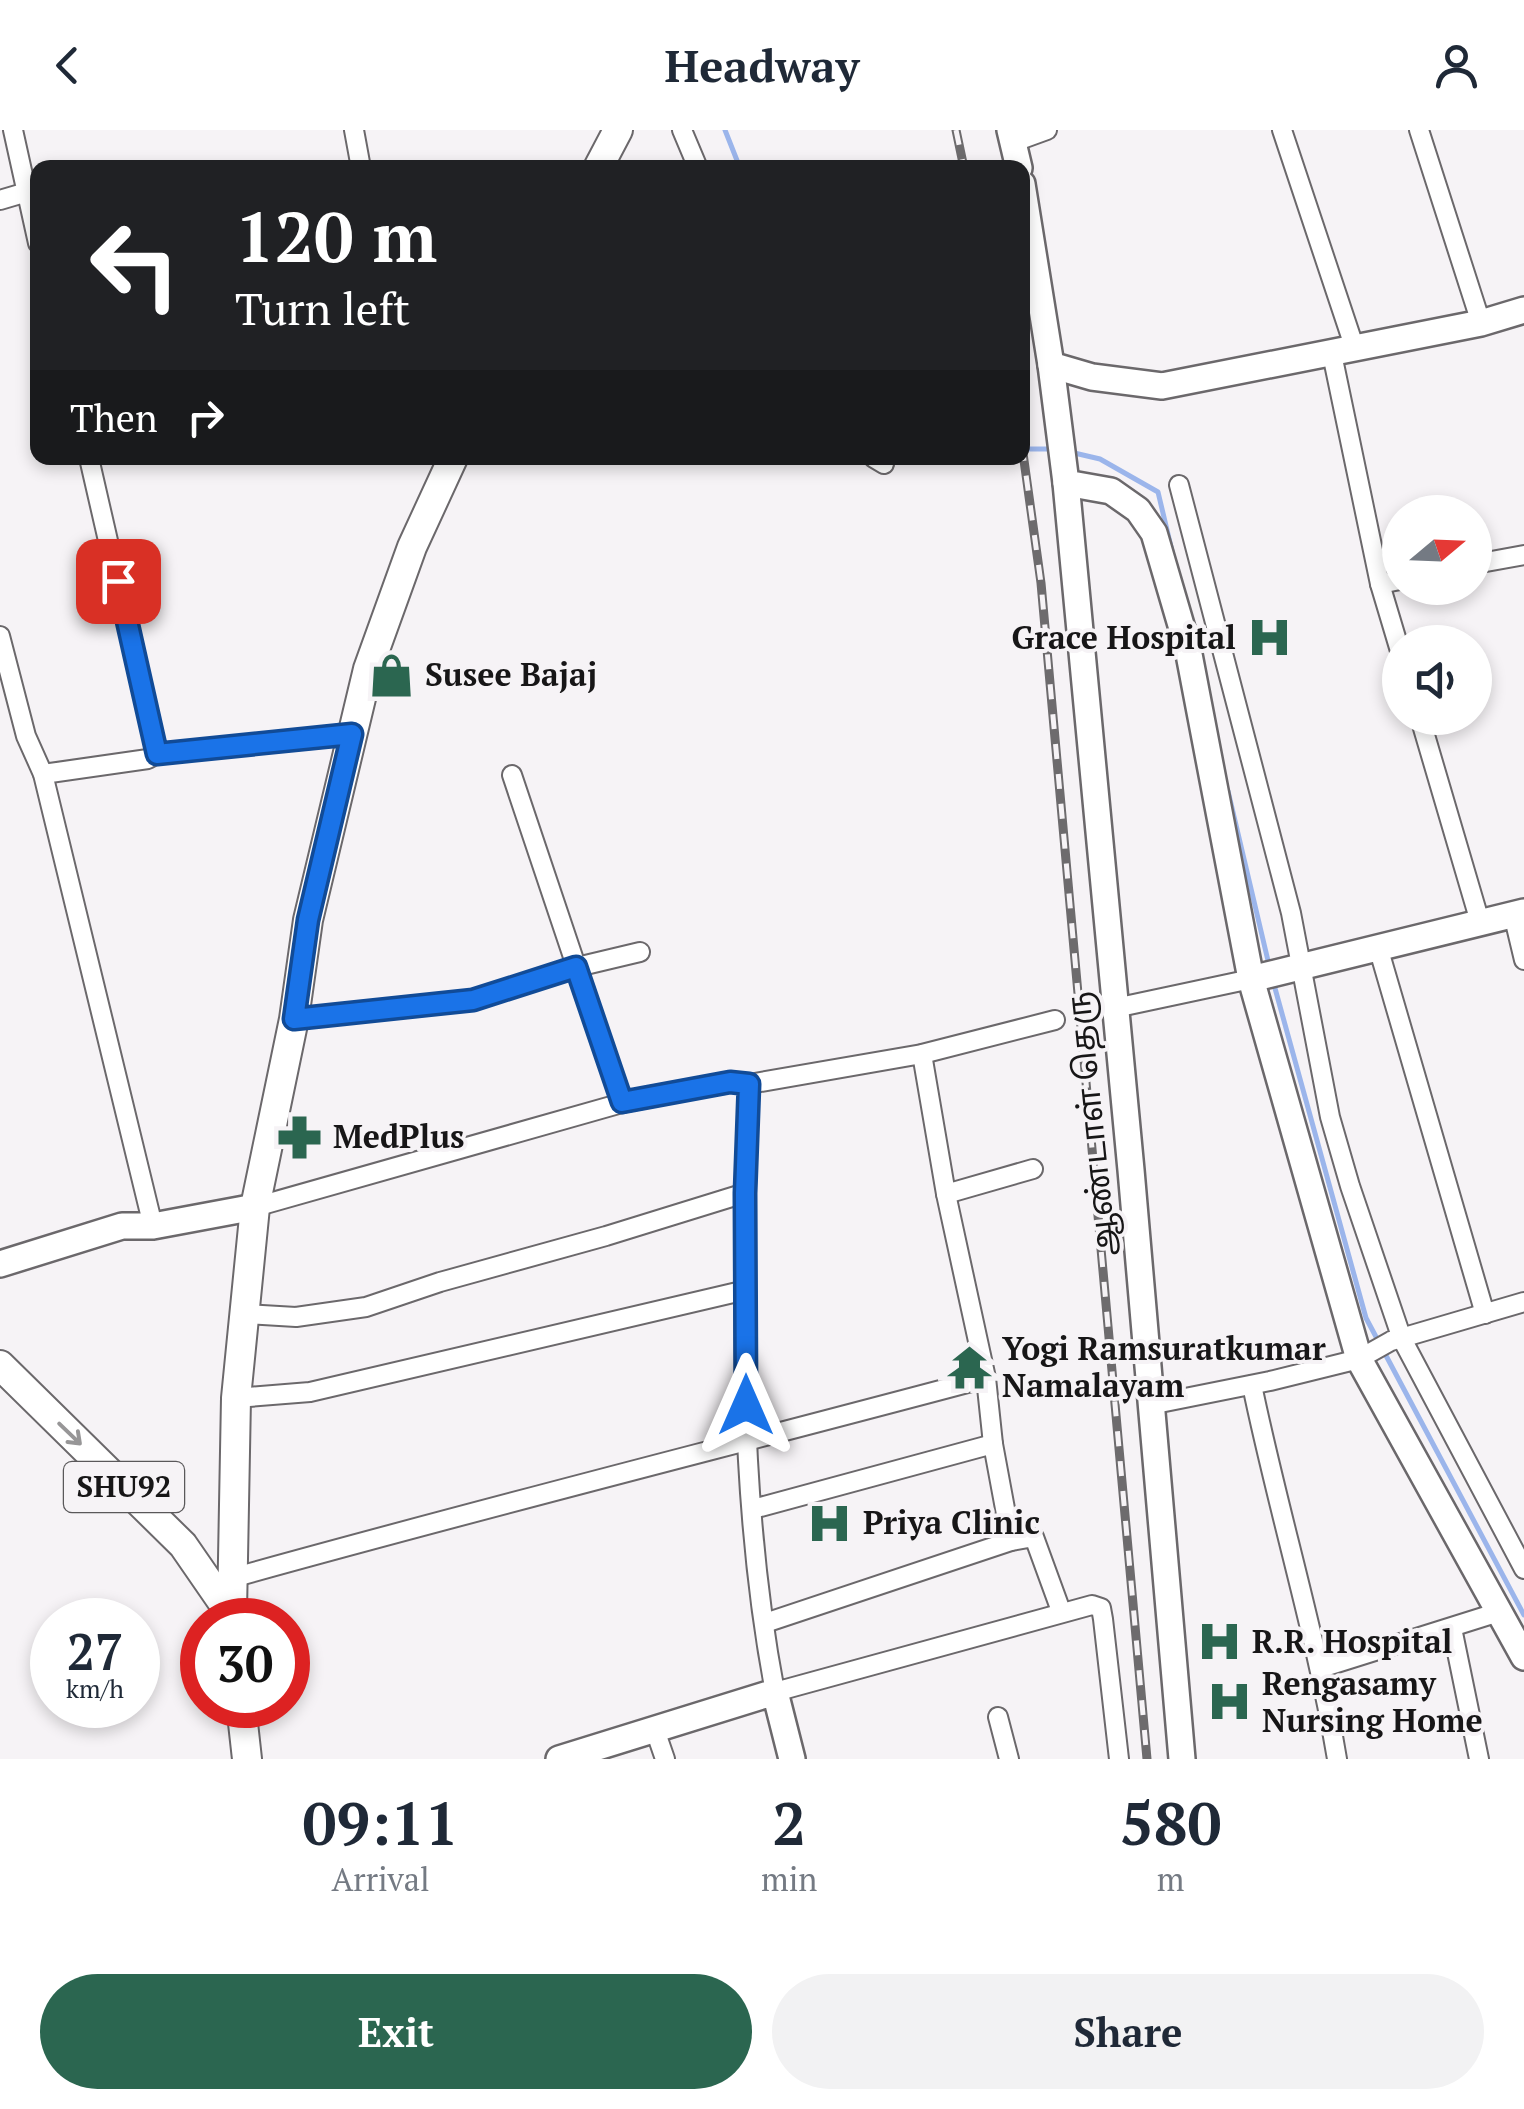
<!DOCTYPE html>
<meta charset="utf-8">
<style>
:root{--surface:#fff;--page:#f2f2f3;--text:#1f2937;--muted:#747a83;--accent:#2b6650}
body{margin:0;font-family:"PT Serif","Noto Sans Tamil",serif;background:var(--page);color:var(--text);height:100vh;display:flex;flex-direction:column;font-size:38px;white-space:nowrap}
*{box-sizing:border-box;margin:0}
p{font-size:32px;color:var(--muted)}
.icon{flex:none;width:55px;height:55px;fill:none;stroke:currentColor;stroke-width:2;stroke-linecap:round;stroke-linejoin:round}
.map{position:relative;height:1629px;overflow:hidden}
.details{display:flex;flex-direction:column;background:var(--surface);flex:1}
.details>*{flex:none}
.hud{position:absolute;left:30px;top:30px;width:1000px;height:305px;border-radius:20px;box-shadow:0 5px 15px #0003;background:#202124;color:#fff;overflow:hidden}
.needle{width:65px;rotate:71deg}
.tools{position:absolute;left:1382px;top:365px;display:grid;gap:20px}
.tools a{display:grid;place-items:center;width:110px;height:110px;border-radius:50%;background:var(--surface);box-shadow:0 5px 15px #0003;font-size:50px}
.speed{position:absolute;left:30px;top:1468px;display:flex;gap:20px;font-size:50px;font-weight:700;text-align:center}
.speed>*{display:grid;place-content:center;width:130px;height:130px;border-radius:50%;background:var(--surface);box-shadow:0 5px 15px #0003;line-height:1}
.speed small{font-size:25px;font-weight:400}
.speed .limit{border:15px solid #d22;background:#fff;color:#111}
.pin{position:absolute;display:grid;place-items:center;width:85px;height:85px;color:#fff;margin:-42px;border-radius:20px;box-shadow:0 5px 15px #0006}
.me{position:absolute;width:110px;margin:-55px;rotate:0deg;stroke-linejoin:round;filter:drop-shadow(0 0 8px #0008)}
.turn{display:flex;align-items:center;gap:35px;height:210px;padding:0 40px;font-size:45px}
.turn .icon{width:130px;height:130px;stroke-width:2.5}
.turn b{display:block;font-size:70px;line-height:85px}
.then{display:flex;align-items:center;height:95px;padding:0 40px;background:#0003;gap:20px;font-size:38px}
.eta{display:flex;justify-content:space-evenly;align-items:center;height:170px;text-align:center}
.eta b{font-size:60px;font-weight:700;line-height:70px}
.primary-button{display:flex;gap:20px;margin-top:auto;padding:20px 40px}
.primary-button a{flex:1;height:115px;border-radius:60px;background:var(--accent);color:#fff;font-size:40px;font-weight:700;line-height:115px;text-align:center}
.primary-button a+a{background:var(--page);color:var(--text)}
header{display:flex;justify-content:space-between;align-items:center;height:130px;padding:0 40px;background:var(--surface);font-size:45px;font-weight:700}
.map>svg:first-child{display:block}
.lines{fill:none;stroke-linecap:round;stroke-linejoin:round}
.stream{stroke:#9bb5eb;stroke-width:5}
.street-casing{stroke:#6b686b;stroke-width:22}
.secondary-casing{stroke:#6b686b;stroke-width:30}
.primary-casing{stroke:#6b686b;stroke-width:32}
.street{stroke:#fff;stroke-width:18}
.secondary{stroke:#fff;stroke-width:25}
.primary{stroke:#fff;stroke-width:28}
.rail-casing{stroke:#6d6b6d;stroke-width:9}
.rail{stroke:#f6f3f6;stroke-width:5;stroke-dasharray:15;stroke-linecap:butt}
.oneway{stroke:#979697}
.route-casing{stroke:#114b97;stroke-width:25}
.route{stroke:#1a73e8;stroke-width:18}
.labels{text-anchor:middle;stroke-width:8;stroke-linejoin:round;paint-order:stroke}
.shield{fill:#f6f3f6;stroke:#5a585a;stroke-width:2.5}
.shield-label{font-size:30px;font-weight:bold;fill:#171617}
.poi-label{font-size:32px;font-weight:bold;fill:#171617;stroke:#f6f3f6;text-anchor:start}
.street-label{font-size:32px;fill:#171617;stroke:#f6f3f6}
</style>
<header><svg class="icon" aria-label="back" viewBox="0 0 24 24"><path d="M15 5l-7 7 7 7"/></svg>Headway<svg class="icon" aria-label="person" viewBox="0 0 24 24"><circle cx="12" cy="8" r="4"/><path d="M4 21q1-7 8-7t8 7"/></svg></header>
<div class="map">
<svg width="1524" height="1629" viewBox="0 0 1524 1629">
<rect width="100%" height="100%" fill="#f6f3f6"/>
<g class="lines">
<g class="stream">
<path d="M725,0l15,38"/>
<path d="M1022,319h32"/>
<path d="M1070,322l30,7 58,33 14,59"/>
<path d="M1228,661l41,174"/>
<path d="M1273,851l93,337 158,297"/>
</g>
<defs>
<g id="street">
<path d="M13,0l25,113"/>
<path d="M354,0l7,38"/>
<path d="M682,0l16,38"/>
<path d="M1282,0l73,219"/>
<path d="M1419,0l62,193"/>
<path d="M1014,12l33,-12"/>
<path d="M0,70l27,-8"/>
<path d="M1332,224l48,230 20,67"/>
<path d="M89,328l68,296"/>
<path d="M874,328l10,6"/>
<path d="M1179,355l112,428 39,204 20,69 52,153 122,230"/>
<path d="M1475,434l49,-9"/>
<path d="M1380,454l20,-4"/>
<path d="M0,506l26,100 17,38 110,452"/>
<path d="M1420,588l60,204"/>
<path d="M43,644l105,-15 9,-5 195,-19"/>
<path d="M512,645l110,328"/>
<path d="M1513,784l11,46"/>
<path d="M1378,817l107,367"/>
<path d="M1115,878l136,-29"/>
<path d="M294,889l179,-19 104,-33 63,-15"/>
<path d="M1055,890l-133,34 -173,30c-7,202 -12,409 26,608l317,-87 9,3 2,11 16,140"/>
<path d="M922,924l24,140"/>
<path d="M255,1077l367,-104 109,-21 18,2"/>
<path d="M244,1184l52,3 70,-10 74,-25 166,-46 139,-43"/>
<path d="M1252,1255c26,126 64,248 85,374"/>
<path d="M236,1268l74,-6 436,-102"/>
<path d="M1150,1275l120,-24 89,-22 32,-18 133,-39"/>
<path d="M753,1379l240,-65"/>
<path d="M1011,1411l23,-4 27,74"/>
<path d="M232,1448c250,-70 503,-133 754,-200"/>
<path d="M765,1493l246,-82 -18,-97 -7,-66 -40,-184 87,-25"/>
<path d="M1452,1498l27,131"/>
<path d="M1321,1538l178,-56"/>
<path d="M998,1587l11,42"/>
<path d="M655,1600l10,29"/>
</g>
<g id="secondary">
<path d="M1010,0l9,38"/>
<path d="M1022,54l29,181 41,12 70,9 319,-63 43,-13"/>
<path d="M1051,235l15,118 45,8 27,19 16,23 34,116 63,330 108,380 165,298"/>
<path d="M1066,353l65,687 51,589"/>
<path d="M1251,849l273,-67"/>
<path d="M0,1134l122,-38h31l102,-19"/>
<path d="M559,1629l216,-67 17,67"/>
</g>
<g id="primary">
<path d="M598,38l20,-38"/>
<path d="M0,1235l183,180 49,71"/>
<path d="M232,1482l4,-214 19,-191 39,-188 14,-99 60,-251 44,-122 41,-89"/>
<path d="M241,1575l6,54"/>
</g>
</defs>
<use href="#street" class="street-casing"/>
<use href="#secondary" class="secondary-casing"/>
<use href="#primary" class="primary-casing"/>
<use href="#street" class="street"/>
<use href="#secondary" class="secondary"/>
<use href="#primary" class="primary"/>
<defs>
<g id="rail">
<path d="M956,0l8,38"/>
<path d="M1022,316l19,137 106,1176"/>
</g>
</defs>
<use href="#rail" class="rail-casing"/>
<use href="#rail" class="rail"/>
</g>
<defs><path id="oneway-shaft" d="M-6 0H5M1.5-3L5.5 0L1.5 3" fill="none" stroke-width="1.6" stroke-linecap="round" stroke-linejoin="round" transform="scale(2.5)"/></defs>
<use class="oneway" href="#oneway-shaft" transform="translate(70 1304) rotate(44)"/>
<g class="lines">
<defs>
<path id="route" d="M118,451l39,173 195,-20 -44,186 -14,99 179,-19 103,-33 46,135 108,-20 19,2 -4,109 1,212"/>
</defs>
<use href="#route" class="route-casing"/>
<use href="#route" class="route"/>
</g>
<defs>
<symbol id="hospital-bare" viewBox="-9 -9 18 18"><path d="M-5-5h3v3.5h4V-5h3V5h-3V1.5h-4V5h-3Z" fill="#2b6650" stroke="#f6f3f6" stroke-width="2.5" paint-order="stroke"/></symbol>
<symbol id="shop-bare" viewBox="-9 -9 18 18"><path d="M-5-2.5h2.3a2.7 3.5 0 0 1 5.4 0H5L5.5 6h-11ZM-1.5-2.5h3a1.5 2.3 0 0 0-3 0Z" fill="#2b6650" stroke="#f6f3f6" stroke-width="2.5" paint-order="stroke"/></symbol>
<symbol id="pharmacy-bare" viewBox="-9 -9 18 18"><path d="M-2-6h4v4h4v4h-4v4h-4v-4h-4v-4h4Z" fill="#2b6650" stroke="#f6f3f6" stroke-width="2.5" paint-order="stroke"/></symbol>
<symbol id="temple-bare" viewBox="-9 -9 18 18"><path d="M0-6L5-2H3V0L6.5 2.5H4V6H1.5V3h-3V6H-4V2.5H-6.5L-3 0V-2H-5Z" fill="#2b6650" stroke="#f6f3f6" stroke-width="2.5" paint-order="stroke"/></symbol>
</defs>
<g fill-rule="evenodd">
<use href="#hospital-bare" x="1238" y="476" width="63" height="63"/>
<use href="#shop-bare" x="360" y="514" width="63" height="63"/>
<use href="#pharmacy-bare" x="268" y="976" width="63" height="63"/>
<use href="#temple-bare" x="938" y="1206" width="63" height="63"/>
<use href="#hospital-bare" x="798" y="1362" width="63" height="63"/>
<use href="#hospital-bare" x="1188" y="1480" width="63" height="63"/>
<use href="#hospital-bare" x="1198" y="1540" width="63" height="63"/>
</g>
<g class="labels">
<rect class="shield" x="64" y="1332" width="120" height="50" rx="8"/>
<g class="shield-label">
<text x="124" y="1367">SHU92</text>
</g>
<g class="poi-label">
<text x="1236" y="519" text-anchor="end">Grace Hospital</text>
<text x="425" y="556">Susee Bajaj</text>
<text x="333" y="1018">MedPlus</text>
<text x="1002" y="1230">Yogi Ramsuratkumar<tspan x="1002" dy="37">Namalayam</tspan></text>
<text x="863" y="1404">Priya Clinic</text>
<text x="1252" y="1523">R.R. Hospital</text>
<text x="1262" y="1565">Rengasamy<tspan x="1262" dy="37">Nursing Home</tspan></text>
</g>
<g class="street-label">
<text transform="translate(1092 994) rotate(-96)" y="11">ஆண்டாள் தெரு</text>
</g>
</g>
</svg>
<div class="tools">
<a><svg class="needle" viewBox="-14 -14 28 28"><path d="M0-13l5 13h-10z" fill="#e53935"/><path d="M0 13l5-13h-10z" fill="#747a83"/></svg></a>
<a><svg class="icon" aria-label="sound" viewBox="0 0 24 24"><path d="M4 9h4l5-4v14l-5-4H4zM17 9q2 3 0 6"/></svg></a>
</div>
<div class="speed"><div>27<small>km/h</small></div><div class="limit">30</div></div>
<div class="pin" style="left:118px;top:451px;background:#d93025"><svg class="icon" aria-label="arrive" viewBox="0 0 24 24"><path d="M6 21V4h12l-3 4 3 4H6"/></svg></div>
<svg class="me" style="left:746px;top:1275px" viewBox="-20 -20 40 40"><path d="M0-17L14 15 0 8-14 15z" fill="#1a73e8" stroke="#fff" stroke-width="4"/></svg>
<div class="hud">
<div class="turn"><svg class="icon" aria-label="left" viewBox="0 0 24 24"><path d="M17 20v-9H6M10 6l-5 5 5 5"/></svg><div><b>120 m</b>Turn left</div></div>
<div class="then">Then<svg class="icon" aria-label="right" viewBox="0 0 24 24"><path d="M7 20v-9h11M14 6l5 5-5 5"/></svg></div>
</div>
</div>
<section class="details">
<div class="eta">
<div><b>09:11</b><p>Arrival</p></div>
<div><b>2</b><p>min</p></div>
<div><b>580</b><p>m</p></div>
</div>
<div class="primary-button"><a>Exit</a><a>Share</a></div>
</section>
